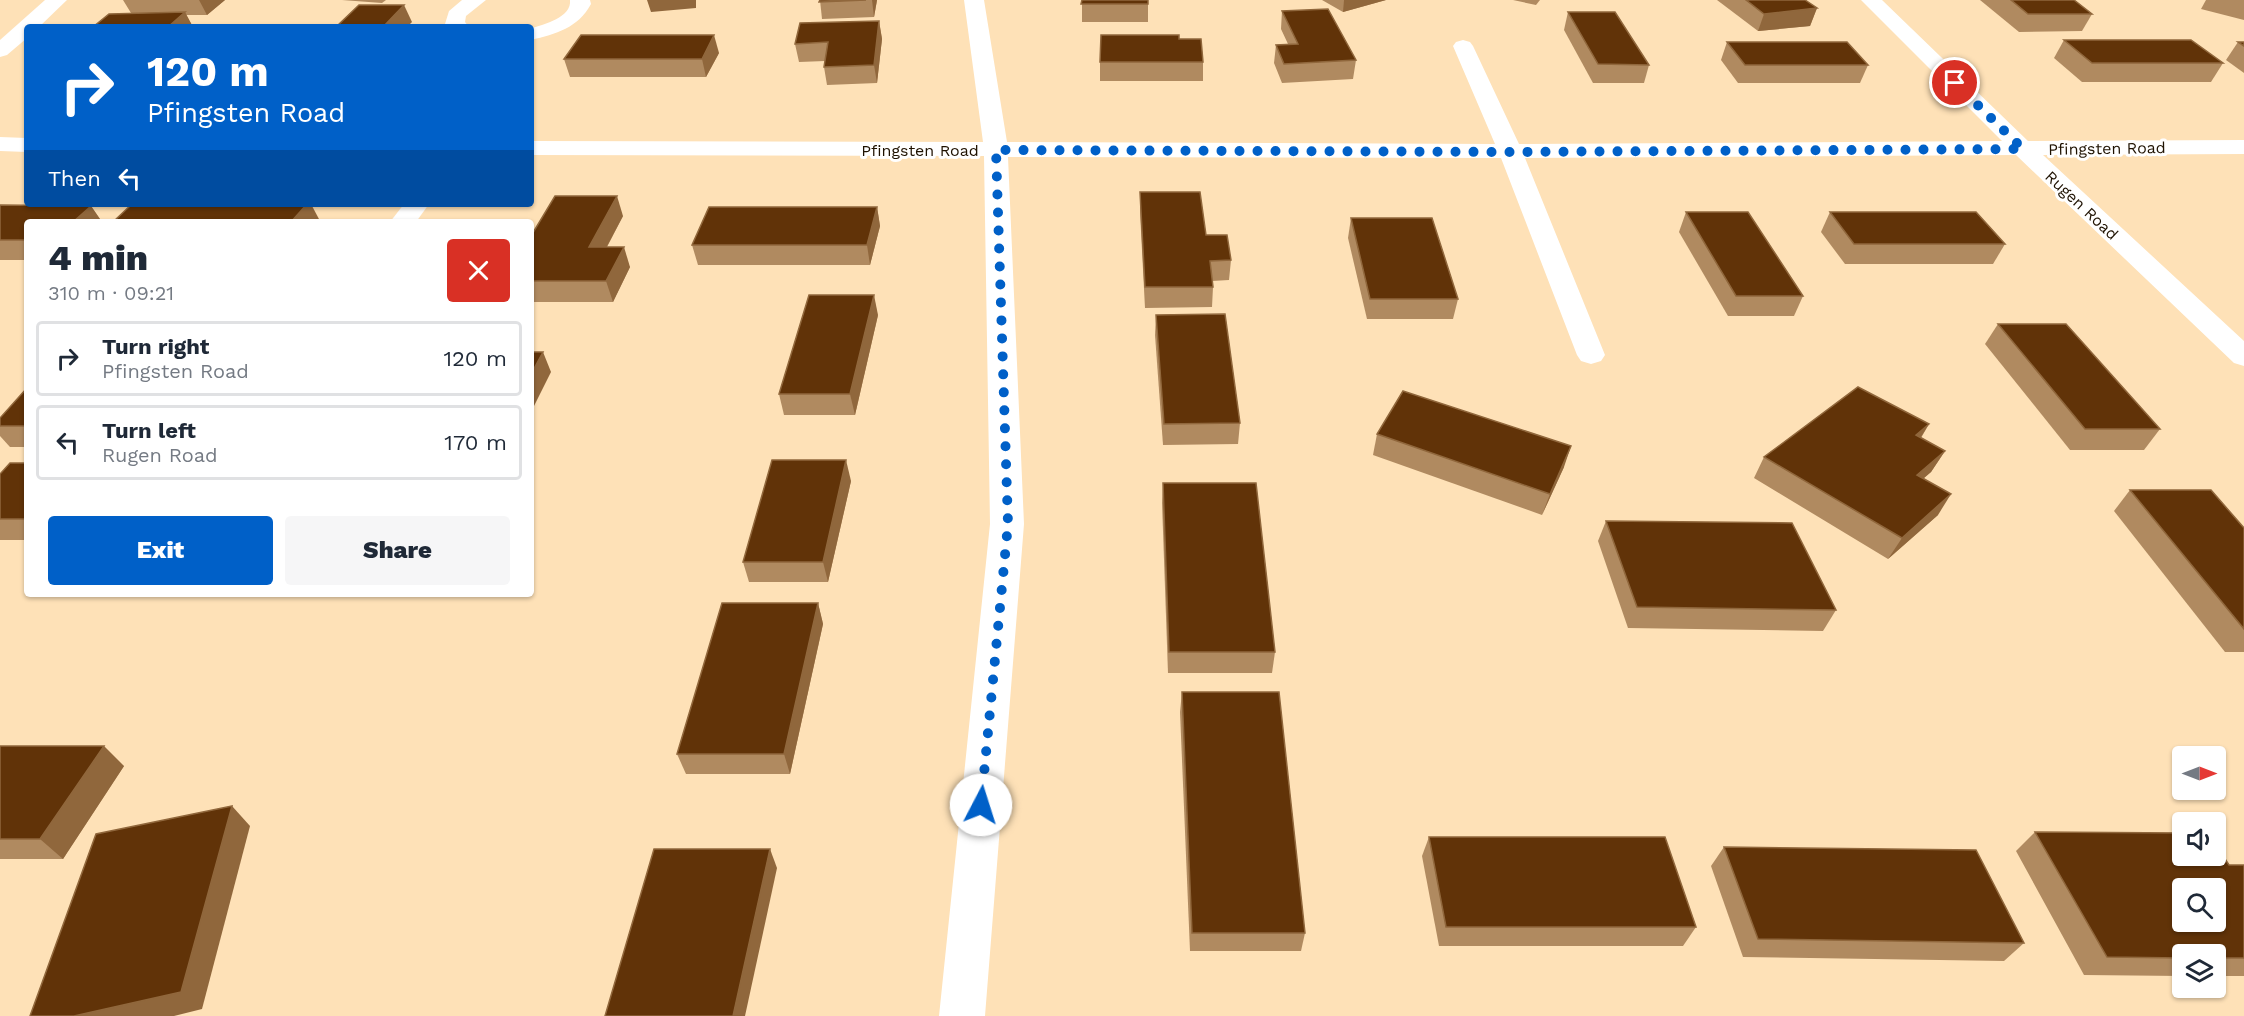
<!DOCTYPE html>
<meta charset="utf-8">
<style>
:root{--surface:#fff;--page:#f6f6f7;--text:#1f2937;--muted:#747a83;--line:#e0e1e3;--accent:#0060c8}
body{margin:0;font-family:"Work Sans",sans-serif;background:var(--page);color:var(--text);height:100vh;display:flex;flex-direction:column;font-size:22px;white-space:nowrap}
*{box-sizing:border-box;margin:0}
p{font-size:20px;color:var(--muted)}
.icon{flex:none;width:33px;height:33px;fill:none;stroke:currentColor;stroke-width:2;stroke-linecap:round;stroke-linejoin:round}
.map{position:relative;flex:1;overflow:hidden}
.side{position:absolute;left:24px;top:219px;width:510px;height:378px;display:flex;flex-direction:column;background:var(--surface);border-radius:6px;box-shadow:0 2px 4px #0004}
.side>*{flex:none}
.banner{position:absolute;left:24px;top:24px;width:510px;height:183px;border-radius:6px;box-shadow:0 2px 4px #0004;background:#0060c8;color:#fff;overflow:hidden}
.needle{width:39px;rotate:90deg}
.buttons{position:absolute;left:2172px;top:746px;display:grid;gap:12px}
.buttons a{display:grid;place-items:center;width:54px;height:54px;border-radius:6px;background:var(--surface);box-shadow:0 2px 4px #0004;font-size:30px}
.pin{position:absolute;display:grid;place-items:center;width:51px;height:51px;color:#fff;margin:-26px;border:3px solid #fff;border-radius:50%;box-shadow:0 2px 6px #0007}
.me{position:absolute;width:66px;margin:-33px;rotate:5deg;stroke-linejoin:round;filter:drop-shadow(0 0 4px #0008)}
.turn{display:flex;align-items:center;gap:21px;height:126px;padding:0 24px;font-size:27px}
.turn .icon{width:78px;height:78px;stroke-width:2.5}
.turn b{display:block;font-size:42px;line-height:51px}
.then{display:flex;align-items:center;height:57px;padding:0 24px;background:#0003;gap:12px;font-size:22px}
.round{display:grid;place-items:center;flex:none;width:63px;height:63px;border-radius:6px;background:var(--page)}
.overview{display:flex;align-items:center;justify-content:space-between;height:102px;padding:0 24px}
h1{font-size:36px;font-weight:800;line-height:45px}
.primary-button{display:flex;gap:12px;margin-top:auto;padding:12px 24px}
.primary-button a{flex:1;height:69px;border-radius:6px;background:var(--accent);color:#fff;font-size:24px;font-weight:800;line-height:69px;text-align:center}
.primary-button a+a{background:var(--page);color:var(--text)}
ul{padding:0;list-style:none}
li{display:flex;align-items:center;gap:18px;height:75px;margin:0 12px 9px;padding:0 12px;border:3px solid var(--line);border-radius:6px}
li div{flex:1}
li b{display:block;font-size:22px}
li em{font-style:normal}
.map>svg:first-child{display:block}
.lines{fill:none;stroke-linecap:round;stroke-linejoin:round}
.street{fill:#fff;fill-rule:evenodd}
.wall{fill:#b08a60}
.shaded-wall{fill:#90673c}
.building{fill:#613308;stroke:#90673c;stroke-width:1.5;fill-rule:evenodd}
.route{stroke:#0060c8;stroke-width:10;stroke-dasharray:0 18}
.labels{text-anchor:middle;stroke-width:6;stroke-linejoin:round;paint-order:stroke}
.far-street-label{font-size:16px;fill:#1e1100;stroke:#fff}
</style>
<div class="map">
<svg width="2244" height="1016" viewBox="0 0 2244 1016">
<rect width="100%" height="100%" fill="#fee1b7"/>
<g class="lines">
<g class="street">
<path d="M45,0h22l-28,27h-12v11l-20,17 -7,2v-17z"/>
<path d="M462,0h24l-20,16 -1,6 4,5h-22l-2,-3 4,-13z"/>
<path d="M570,0h20l1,4c-13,24 -35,30 -60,36v-12c13,-3 41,-11 39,-28z"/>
<path d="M964,0h20l23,142 488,2 -42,-98 3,-4 7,-2 7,2 3,4 46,98 483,-3 -141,-141h21l146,141 216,-1v14l-201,1 201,186v25l-10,-3 -218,-208 -491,3 80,197 -4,6 -10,3 -10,-3 -4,-6 -76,-197 -493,-1 16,367 -39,492h-46l51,-492 -6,-368 -453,-1v-14l452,1z"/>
<path d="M0,137l27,1v14l-27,-1z"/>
<path d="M404,204h25l-13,18h-26z"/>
</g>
</g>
<g class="wall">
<path d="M123,0h102l-18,15h-21l7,12h-100l38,-14z"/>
<path d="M342,0h44l-4,3z"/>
<path d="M820,0h57l-3,17 -52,2z"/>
<rect x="1082" y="0" width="66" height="22"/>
<path d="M1322,0h64l-43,12z"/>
<path d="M1513,0h27l-4,5z"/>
<path d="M1717,0h88l12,8 -7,18 -52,5z"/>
<path d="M1980,0h94l18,14 -10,17 -63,1z"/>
<path d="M2206,0h38v20l-43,-11z"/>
<path d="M1282,11l74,49 -3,19 -71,4 -8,-20 2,-18 12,-1 -7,-15z"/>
<path d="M1568,12l81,53 -5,18h-51l-29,-53z"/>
<path d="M879,21l3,18 -5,44 -50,2 -3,-18 1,-6 -26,1 -4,-18z"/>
<path d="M1179,39l24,23v19h-103v-19z"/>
<path d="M2064,40l159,23 -12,19h-129l-28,-24z"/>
<path d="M1727,42l141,23 -8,18h-122l-17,-23z"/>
<path d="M2238,42h6v31l-18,-13z"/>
<path d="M719,53l-13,24h-136l-6,-18z"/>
<path d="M1140,192l66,43 25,25 -2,20 -17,1 1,6 -1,20 -67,1 -5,-96z"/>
<path d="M0,205l91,1 11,16h-75v38h-27z"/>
<path d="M877,207l3,19 -10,39h-172l-6,-20z"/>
<path d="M1686,212l117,84 -9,20h-66l-49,-84z"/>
<path d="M1830,212l175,32 -12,20h-148l-24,-32z"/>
<path d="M623,216l-16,31 23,20 -17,35h-82v-66z"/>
<path d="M1351,218l107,81 -5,20h-86l-19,-81z"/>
<path d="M878,315l-23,100h-71l-5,-21z"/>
<path d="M1156,315l84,108 -2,21 -75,1 -8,-110z"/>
<path d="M1998,324l162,105 -16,21h-74l-85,-106z"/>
<path d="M27,388v59h-17l-10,-11v-18z"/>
<path d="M1929,424l-8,14 24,13 -14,21 -7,6 14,37 -50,44 -134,-81 10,-21z"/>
<path d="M1377,434l187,33 -22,48 -169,-60z"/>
<path d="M27,463v77h-27v-66z"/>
<path d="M851,481l-23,101h-79l-6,-20z"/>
<path d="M1163,483l112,169 -3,21h-104l-6,-170z"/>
<path d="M2130,490l114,38v124h-19l-111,-141z"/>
<path d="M1606,521l230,89 -13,21 -195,-3 -30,-87z"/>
<path d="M818,603l5,21 -33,150h-104l-9,-20z"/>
<path d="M1182,692l123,241 -4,18h-111l-10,-239z"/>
<path d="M0,746l124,20 -61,93h-63z"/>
<path d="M2035,832l194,33h15v111h-28v-22h-34v22l-98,-1 -68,-124z"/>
<path d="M1429,837l267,90 -13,19h-244l-17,-90z"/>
<path d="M1724,847l300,96 -20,18 -261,-4 -32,-91z"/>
</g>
<g class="shaded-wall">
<path d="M199,0h26l-18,15z"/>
<path d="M647,0h49v8l-45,4z"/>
<path d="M872,0h5l-3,17z"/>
<path d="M1344,0h42l-43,12z"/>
<path d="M404,5l8,17 -5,5h-24z"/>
<path d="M1817,8l-7,18 -52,5 6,-17z"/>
<path d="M185,12l8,15h-25z"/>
<path d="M879,21l3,18 -5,44 -3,-18z"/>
<path d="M714,35l5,18 -13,24 -4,-18z"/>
<path d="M617,196l6,20 -27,51 -7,-20z"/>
<path d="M307,204h4l9,17 -1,1h-28z"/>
<path d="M91,206l11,16h-29z"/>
<path d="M877,207l3,19 -10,39 -3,-20z"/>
<path d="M624,247l6,20 -17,35 -7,-21z"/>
<path d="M874,295l4,20 -23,100 -5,-21z"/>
<path d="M543,352l8,20 -20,40v-38z"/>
<path d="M1929,424l-13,21v-10z"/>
<path d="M1571,446l-7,21 -22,48 8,-21z"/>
<path d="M1945,451l-14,21 -27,23 13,-20z"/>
<path d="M846,460l5,21 -23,101 -5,-20z"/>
<path d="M1951,494l-13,21 -50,44 14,-21z"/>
<path d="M818,603l5,21 -33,150 -6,-20z"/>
<path d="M104,746l20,20 -61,93 -23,-20z"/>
<path d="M232,806l18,20 -48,183 -28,7h-100z"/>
<path d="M770,849l7,19 -32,148h-12z"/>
</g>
<g class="building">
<path d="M820,0h46l-47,2z"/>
<path d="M1082,0h66v4h-67z"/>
<path d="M1746,0h59l12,8 -53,6z"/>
<path d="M2011,0h63l18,14h-64z"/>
<path d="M359,5h45l-21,22h-47z"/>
<path d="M1328,9l28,51 -72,4 -8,-19 22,-1 -16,-33z"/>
<path d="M185,12l-17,15h-75l16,-13z"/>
<path d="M1568,12h47l34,53 -51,-1z"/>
<path d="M879,21l-5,44 -50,2 4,-25 -33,2 5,-21z"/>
<path d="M581,35h133l-12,24h-138z"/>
<path d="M1101,35h78v4h22l2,23h-103z"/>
<path d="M2064,40h127l32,23h-131z"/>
<path d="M1727,42h120l21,23h-123z"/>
<path d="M2238,42h6v4z"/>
<path d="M1140,192h60l6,43h21l4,25 -21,1 3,26h-68z"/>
<path d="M555,196h62l-28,51h35l-18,34h-75v-45z"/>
<path d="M132,204h175l-16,18h-178z"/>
<path d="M0,205l91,1 -18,16h-46v18h-27z"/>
<path d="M709,207h168l-10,38h-175z"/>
<path d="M1686,212h62l55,84h-67z"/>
<path d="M1830,212h146l29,32h-151z"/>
<path d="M1351,218h81l26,81h-88z"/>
<path d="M809,295h65l-24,99h-71z"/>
<path d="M1225,314l15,109 -76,1 -8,-109z"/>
<path d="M1998,324h68l94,105h-75z"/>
<path d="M531,352h12l-12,22z"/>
<path d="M1858,387l71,37 -13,11 29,16 -28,24 34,19 -49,44 -138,-81z"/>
<path d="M27,388v38h-27v-8z"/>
<path d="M1403,391l168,55 -21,48 -173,-60z"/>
<path d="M772,460h74l-23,102h-80z"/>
<path d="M10,463h17v56h-27v-45z"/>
<path d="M1163,483h93l19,169h-106z"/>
<path d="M2130,490h81l33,38v101z"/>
<path d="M1606,521l186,2 44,87 -199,-3z"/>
<path d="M722,603h96l-34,151h-107z"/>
<path d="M1182,692h97l26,241h-113z"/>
<path d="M0,746h104l-64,93h-40z"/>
<path d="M232,806l-51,186 -107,24h-44l66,-182z"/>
<path d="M2035,832l147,1v22h34v-10l13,20h15v93h-28v-4h-34v4l-75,-1zM2182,888h34v33h-34z"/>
<path d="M1429,837h236l31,90h-250z"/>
<path d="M1724,847l252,3 48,93 -266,-4z"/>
<path d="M654,849h116l-37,167h-128z"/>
</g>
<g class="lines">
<path class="route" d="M981,805l27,-281 -12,-374 514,2 513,-3 -68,-66"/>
</g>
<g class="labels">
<g class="far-street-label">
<text transform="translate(2107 148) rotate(-1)" y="6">Pfingsten Road</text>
<text x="920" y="156">Pfingsten Road</text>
<text transform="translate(2082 205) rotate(43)" y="6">Rugen Road</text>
</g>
</g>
</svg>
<div class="buttons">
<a><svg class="needle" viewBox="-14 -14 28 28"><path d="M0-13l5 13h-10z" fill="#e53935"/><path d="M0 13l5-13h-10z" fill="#747a83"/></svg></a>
<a><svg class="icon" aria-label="sound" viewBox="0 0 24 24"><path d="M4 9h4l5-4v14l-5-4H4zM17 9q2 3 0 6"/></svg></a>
<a><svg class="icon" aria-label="search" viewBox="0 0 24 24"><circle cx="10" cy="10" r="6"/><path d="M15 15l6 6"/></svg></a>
<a><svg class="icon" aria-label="layers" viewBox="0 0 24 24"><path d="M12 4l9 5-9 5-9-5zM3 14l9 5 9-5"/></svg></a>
</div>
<div class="pin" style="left:1955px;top:83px;background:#d93025"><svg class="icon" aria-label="arrive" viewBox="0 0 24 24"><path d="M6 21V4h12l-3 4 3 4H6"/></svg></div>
<svg class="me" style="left:981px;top:805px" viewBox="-20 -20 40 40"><circle r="19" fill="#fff"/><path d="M0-13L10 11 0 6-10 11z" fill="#0060c8"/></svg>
<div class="banner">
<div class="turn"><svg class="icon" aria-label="right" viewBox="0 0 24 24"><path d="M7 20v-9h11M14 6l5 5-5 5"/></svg><div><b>120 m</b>Pfingsten Road</div></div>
<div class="then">Then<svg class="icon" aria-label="left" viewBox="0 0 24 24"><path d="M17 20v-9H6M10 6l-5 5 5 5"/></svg></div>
</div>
<section class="side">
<div class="overview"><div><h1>4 min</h1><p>310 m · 09:21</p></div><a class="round" style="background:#d93025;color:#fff"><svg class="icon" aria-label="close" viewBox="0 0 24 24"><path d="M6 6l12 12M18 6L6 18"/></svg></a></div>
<ul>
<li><svg class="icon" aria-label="right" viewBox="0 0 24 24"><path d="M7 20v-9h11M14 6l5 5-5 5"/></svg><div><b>Turn right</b><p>Pfingsten Road</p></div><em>120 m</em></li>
<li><svg class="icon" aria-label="left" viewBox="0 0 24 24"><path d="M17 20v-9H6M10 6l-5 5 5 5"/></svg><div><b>Turn left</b><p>Rugen Road</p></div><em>170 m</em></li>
</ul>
<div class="primary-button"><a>Exit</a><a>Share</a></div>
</section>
</div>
